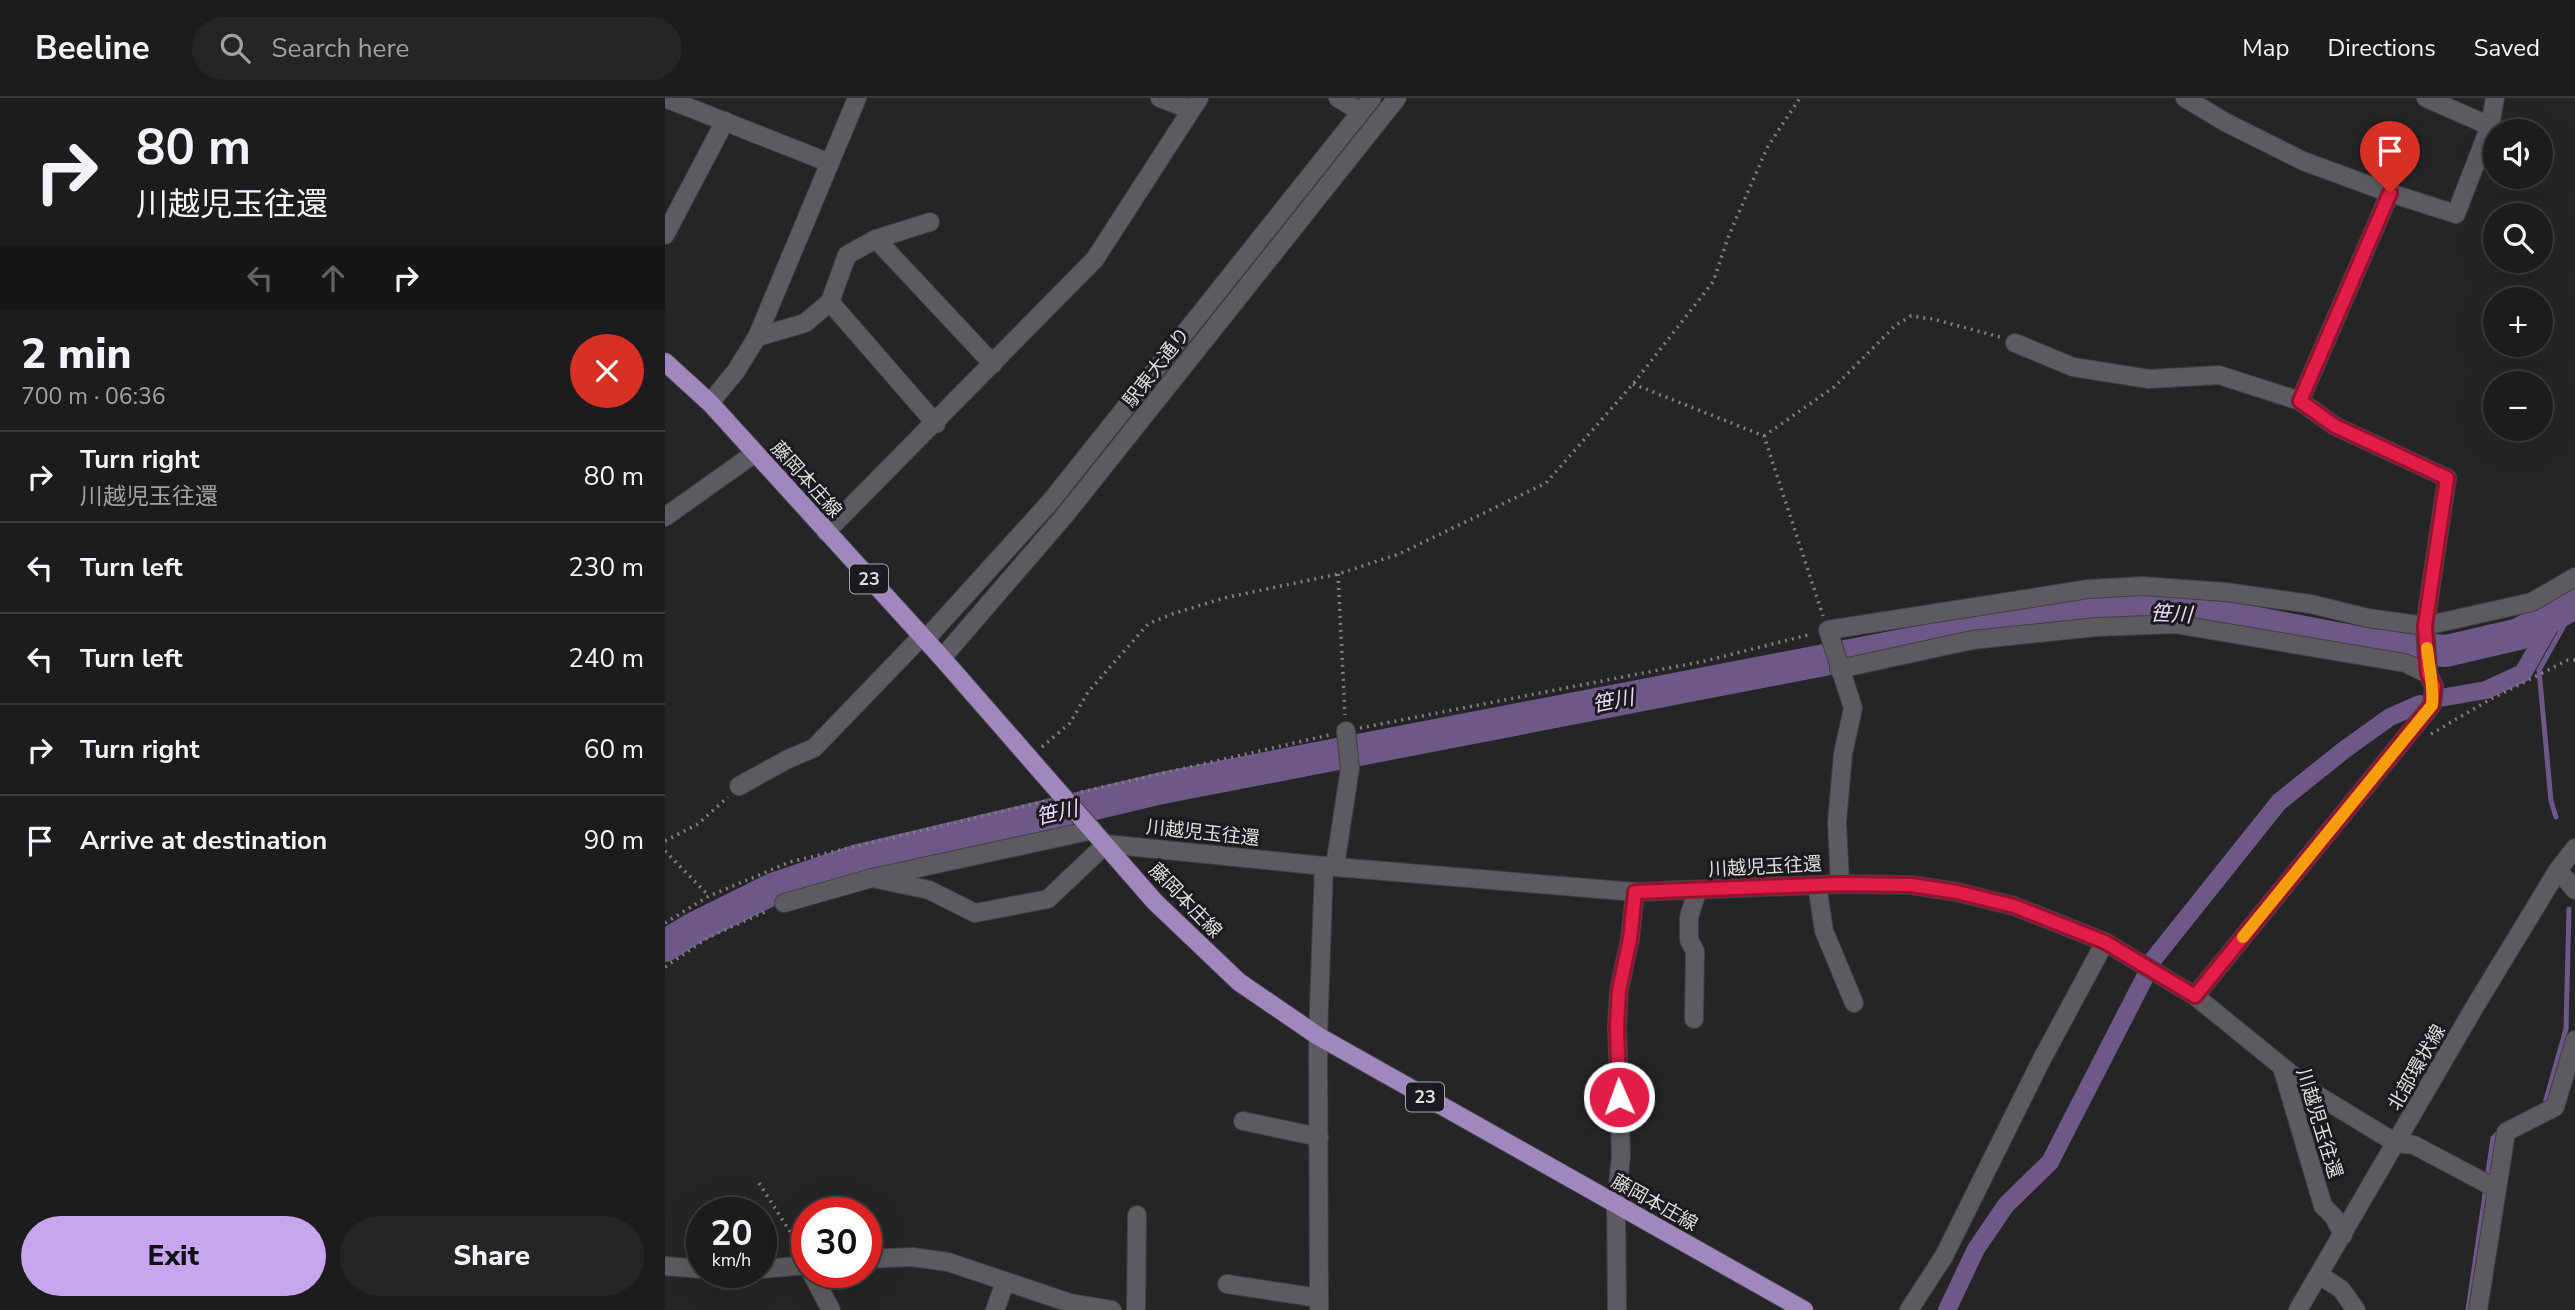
<!DOCTYPE html>
<meta charset="utf-8">
<style>
:root{--surface:#1c1b1d;--page:#252426;--text:#f1f3f6;--muted:#a0a1a4;--line:#3a393b;--accent:#c7a6ef}
body{margin:0;font-family:"Nunito Sans","Noto Sans JP",sans-serif;background:var(--page);color:var(--text);height:100vh;display:flex;flex-direction:column;font-size:26px;white-space:nowrap}
*{box-sizing:border-box;margin:0}
p{font-size:23px;color:var(--muted)}
.icon{flex:none;width:38px;height:38px;fill:none;stroke:currentColor;stroke-width:2;stroke-linecap:round;stroke-linejoin:round}
.map{position:relative;flex:1;overflow:hidden}
.details{display:flex;flex-direction:column;background:var(--surface);width:665px}
.details>*{flex:none}
.top-card{background:#1c1b1d;color:var(--text);overflow:hidden}
.controls{position:absolute;left:1818px;top:21px;display:grid;gap:14px}
.controls a{display:grid;place-items:center;width:70px;height:70px;border-radius:50%;background:var(--surface);box-shadow:0 7px 28px #0002,0 0 0 2px var(--line);font-size:35px}
.speed{position:absolute;left:21px;top:1099px;display:flex;gap:14px;font-size:35px;font-weight:700;text-align:center}
.speed>*{display:grid;place-content:center;width:91px;height:91px;border-radius:50%;background:var(--surface);box-shadow:0 7px 28px #0002,0 0 0 2px var(--line);line-height:1}
.speed small{font-size:18px;font-weight:400}
.speed .limit{border:10px solid #d22;background:#fff;color:#111}
.pin{position:absolute;display:grid;place-items:center;width:60px;height:60px;color:#fff;margin:-72px -30px;border-radius:50% 50% 50% 0;rotate:-45deg;box-shadow:0 0 7px #0007}
.pin .icon{rotate:45deg}
.me{position:absolute;width:77px;margin:-38px;rotate:358deg;stroke-linejoin:round;filter:drop-shadow(0 0 5px #0008)}
.turn{display:flex;align-items:center;gap:24px;height:147px;padding:0 21px;font-size:32px}
.turn .icon{width:91px;height:91px;stroke-width:2.5}
.turn b{display:block;font-size:49px;line-height:60px}
.lanes{display:flex;align-items:center;height:66px;padding:0 21px;background:#0003;justify-content:center;gap:35px;direction:ltr}
.lanes .off{opacity:.35}
.round{display:grid;place-items:center;flex:none;width:74px;height:74px;border-radius:37px;background:var(--page)}
.summary{display:flex;align-items:center;justify-content:space-between;height:119px;padding:0 21px}
h1{font-size:42px;font-weight:800;line-height:52px}
.action{display:flex;gap:14px;margin-top:auto;padding:14px 21px}
.action a{flex:1;height:80px;border-radius:42px;background:var(--accent);color:#111;font-size:28px;font-weight:800;line-height:80px;text-align:center}
.action a+a{background:var(--page);color:var(--text)}
ul{padding:0;list-style:none}
li{display:flex;align-items:center;gap:21px;height:91px;padding:0 21px;border-top:2px solid var(--line)}
li div{flex:1}
li b{display:block;font-size:26px}
li em{font-style:normal}
header{display:flex;align-items:center;gap:42px;box-sizing:border-box;height:98px;padding:0 35px;background:var(--surface);border-bottom:2px solid var(--line)}
header strong{font-size:33px}
nav{display:flex;gap:38px;margin-inline-start:auto;font-size:24px}
.search{width:490px;height:63px;background:var(--page);display:flex;align-items:center;gap:18px;box-sizing:border-box;padding:0 24px;border-radius:38px;color:var(--muted);font-size:26px}
main{display:flex;flex:1;min-height:0}
.map>svg:first-child{display:block}
.lines{fill:none;stroke-linecap:round;stroke-linejoin:round}
.stream{stroke:#6d5887;stroke-width:5}
.canal{stroke:#6d5887;stroke-width:18}
.river{stroke:#6d5887;stroke-width:32}
.minor-casing{stroke:#403f42;stroke-width:20}
.major-casing{stroke:#403f42;stroke-width:20}
.path{stroke:#7f7e81;stroke-width:3.5;stroke-dasharray:2 5;stroke-linecap:butt}
.minor{stroke:#5d5b5f;stroke-width:18}
.major{stroke:#a087bd;stroke-width:18}
.route-casing{stroke:#92132f;stroke-width:18}
.route{stroke:#e11d48;stroke-width:12}
.slow{stroke:#f59e0b;stroke-width:12}
.labels{text-anchor:middle;stroke-width:6;stroke-linejoin:round;paint-order:stroke}
.shield{fill:#1c1a1e;stroke:#a4a2a5;stroke-width:2}
.shield-label{font-size:18px;font-weight:bold;fill:#dedddf}
.street-label{font-size:19px;fill:#dedddf;stroke:#1c1a1e}
.water-label{font-size:21px;font-style:italic;fill:#e7daf8;stroke:#1c1a1e}
</style>
<header>
<strong>Beeline</strong>
<div class="search"><svg class="icon" aria-label="search" viewBox="0 0 24 24"><circle cx="10" cy="10" r="6"/><path d="M15 15l6 6"/></svg>Search here</div>
<nav><a>Map</a><a>Directions</a><a>Saved</a></nav>
</header>
<main>
<section class="details">
<div class="top-card">
<div class="turn"><svg class="icon" aria-label="right" viewBox="0 0 24 24"><path d="M7 20v-9h11M14 6l5 5-5 5"/></svg><div><b>80 m</b>川越児玉往還</div></div>
<div class="lanes"><svg class="icon off" aria-label="left" viewBox="0 0 24 24"><path d="M17 20v-9H6M10 6l-5 5 5 5"/></svg><svg class="icon off" aria-label="ahead" viewBox="0 0 24 24"><path d="M12 20V5M6 11l6-6 6 6"/></svg><svg class="icon" aria-label="right" viewBox="0 0 24 24"><path d="M7 20v-9h11M14 6l5 5-5 5"/></svg></div>
</div>
<div class="summary"><div><h1>2 min</h1><p>700 m · 06:36</p></div><a class="round" style="background:#d93025;color:#fff"><svg class="icon" aria-label="close" viewBox="0 0 24 24"><path d="M6 6l12 12M18 6L6 18"/></svg></a></div>
<ul>
<li><svg class="icon" aria-label="right" viewBox="0 0 24 24"><path d="M7 20v-9h11M14 6l5 5-5 5"/></svg><div><b>Turn right</b><p>川越児玉往還</p></div><em>80 m</em></li>
<li><svg class="icon" aria-label="left" viewBox="0 0 24 24"><path d="M17 20v-9H6M10 6l-5 5 5 5"/></svg><div><b>Turn left</b></div><em>230 m</em></li>
<li><svg class="icon" aria-label="left" viewBox="0 0 24 24"><path d="M17 20v-9H6M10 6l-5 5 5 5"/></svg><div><b>Turn left</b></div><em>240 m</em></li>
<li><svg class="icon" aria-label="right" viewBox="0 0 24 24"><path d="M7 20v-9h11M14 6l5 5-5 5"/></svg><div><b>Turn right</b></div><em>60 m</em></li>
<li><svg class="icon" aria-label="arrive" viewBox="0 0 24 24"><path d="M6 21V4h12l-3 4 3 4H6"/></svg><div><b>Arrive at destination</b></div><em>90 m</em></li>
</ul>
<div class="action"><a>Exit</a><a>Share</a></div>
</section>
<div class="map">
<svg width="1910" height="1212" viewBox="0 0 1910 1212">
<rect width="100%" height="100%" fill="#252427"/>
<g class="lines">
<g class="stream">
<path d="M1891,719l-5,-16 -12,-131 27,-48 -1,-11"/>
<path d="M1879,1009l22,-78 3,-120"/>
<path d="M1822,1081l6,-41 6,-6"/>
<path d="M1803,1212l18,-122"/>
</g>
<g class="canal">
<path d="M1775,600l46,-8 37,-17 33,-58"/>
<path d="M1487,863l127,-159 65,-52 46,-33 30,-13"/>
<path d="M1282,1212l29,-61 30,-44 44,-43 95,-185"/>
</g>
<path class="river" d="M0,848l27,-17 81,-40 85,-29 304,-72 890,-172 61,-6 52,2 71,7 137,26 73,6 73,-17 56,-31"/>
<defs>
<g id="minor">
<path d="M0,0l165,65"/>
<path d="M495,0l31,12"/>
<path d="M673,0l23,14"/>
<path d="M1520,0l40,24 78,39 87,32 66,21 34,-88 5,-28"/>
<path d="M1761,0l64,28"/>
<path d="M0,137l60,-114"/>
<path d="M211,141l117,125"/>
<path d="M165,204l106,122"/>
<path d="M92,239l48,-14 25,-21 17,-47 29,-16 54,-17"/>
<path d="M1350,245l58,24 76,12 70,-4 81,26 35,25 112,52 -22,148 3,48 6,12 -2,19 -237,291"/>
<path d="M1635,303l90,-208"/>
<path d="M45,305l26,-32 21,-34 100,-239"/>
<path d="M0,419l90,-64"/>
<path d="M161,434l269,-273 104,-161"/>
<path d="M260,542l126,-139 321,-403"/>
<path d="M277,560l124,-144 331,-416"/>
<path d="M1174,571l133,-29 125,-13 78,-3 230,39 23,11"/>
<path d="M74,688l49,-27 26,-11 108,-112"/>
<path d="M670,768l15,-98 -4,-37"/>
<path d="M1893,772l17,20"/>
<path d="M207,780l57,12 46,23 73,-14 58,-55 218,22 311,26 205,-8 71,1 46,7 57,14 91,36 90,54 122,99 79,48 18,2 81,43"/>
<path d="M1175,786l-3,-62 6,-68 10,-46 -25,-78 260,-41 55,-3 82,6 86,12 57,14 57,8 107,-24 43,-25"/>
<path d="M1152,787l7,46 30,72"/>
<path d="M119,805l88,-25 221,-48"/>
<path d="M1029,921l1,-68 -6,-11v-23l8,-26"/>
<path d="M1617,969l41,139 11,11 9,18"/>
<path d="M578,1023l76,16"/>
<path d="M201,1161l46,-2 36,5 122,41 42,7"/>
<path d="M0,1168l37,3"/>
<path d="M96,1171l46,-4"/>
<path d="M146,1174l20,38"/>
<path d="M1654,1177l22,14 15,21"/>
<path d="M562,1186l92,14"/>
<path d="M330,1212l10,-27"/>
<path d="M471,1212l1,-95"/>
<path d="M654,1212l-1,-274 6,-170"/>
<path d="M952,1212l-1,-106 5,-48 -4,-130 2,-36 11,-51 5,-47"/>
<path d="M1244,1212l35,-54 98,-197 63,-117"/>
<path d="M1633,1212l176,-302 84,-138 17,-22"/>
<path d="M1813,1212l28,-178 49,-25 20,-67"/>
</g>
<path id="major" d="M0,264l45,41 232,255 213,244 84,80 79,54 486,274"/>
</defs>
<use href="#minor" class="minor-casing"/>
<use href="#major" class="major-casing"/>
<g class="path">
<path d="M968,286l131,52 59,180"/>
<path d="M1099,338l70,-49 62,-62 15,-9 22,3 67,18"/>
<path d="M673,476l7,141"/>
<path d="M695,630l345,-67 107,-27"/>
<path d="M1766,636l58,-34 79,-40h7"/>
<path d="M377,649l28,-24 18,-31 60,-68 24,-10 52,-16 114,-24 61,-20 147,-71 87,-99 80,-102 16,-47 39,-89 32,-48"/>
<path d="M416,694l248,-57"/>
<path d="M0,743l33,-17 30,-27"/>
<path d="M0,753l44,45"/>
<path d="M0,825l44,-27 81,-34 256,-61"/>
<path d="M0,869l44,-30 60,-27"/>
<path d="M94,1085l42,66"/>
</g>
<use href="#minor" class="minor"/>
<use href="#major" class="major"/>
</g>
<g class="lines">
<defs>
<path id="route" d="M954,999l-2,-71 2,-36 11,-51 5,-47 205,-8 71,1 46,7 57,14 91,36 90,54 237,-291 2,-19 -6,-12 -3,-48 22,-148 -112,-52 -35,-25 90,-208"/>
</defs>
<use href="#route" class="route-casing"/>
<use href="#route" class="route"/>
<path class="slow" d="M1578,839l189,-232c2,-20 -3,-37 -5,-57"/>
</g>
<g class="labels">
<g class="shield">
<rect x="185" y="466.5" width="38" height="29" rx="5"/>
<rect x="741" y="984.5" width="38" height="29" rx="5"/>
</g>
<g class="shield-label">
<text x="204" y="487">23</text>
<text x="760" y="1005">23</text>
</g>
<g class="street-label">
<text transform="translate(491 269) rotate(-52)" y="7">駅東大通り</text>
<text transform="translate(142 381) rotate(48)" y="7">藤岡本庄線</text>
<text transform="translate(538 734) rotate(6)" y="7">川越児玉往還</text>
<text transform="translate(1100 768) rotate(-3)" y="7">川越児玉往還</text>
<text transform="translate(521 802) rotate(46)" y="7">藤岡本庄線</text>
<text transform="translate(1751 969) rotate(-60)" y="7">北部環状線</text>
<text transform="translate(1655 1025) rotate(73)" y="7">川越児玉往還</text>
<text transform="translate(990 1104) rotate(29)" y="7">藤岡本庄線</text>
</g>
<g class="water-label">
<text transform="translate(1506 516) rotate(3)" y="7">笹川</text>
<text transform="translate(948 603) rotate(-11)" y="7">笹川</text>
<text transform="translate(392 715) rotate(-13)" y="7">笹川</text>
</g>
</g>
</svg>
<div class="controls">
<a><svg class="icon" aria-label="sound" viewBox="0 0 24 24"><path d="M4 9h4l5-4v14l-5-4H4zM17 9q2 3 0 6"/></svg></a>
<a><svg class="icon" aria-label="search" viewBox="0 0 24 24"><circle cx="10" cy="10" r="6"/><path d="M15 15l6 6"/></svg></a>
<a>+</a>
<a>−</a>
</div>
<div class="speed"><div>20<small>km/h</small></div><div class="limit">30</div></div>
<div class="pin" style="left:1725px;top:95px;background:#d93025"><svg class="icon" aria-label="arrive" viewBox="0 0 24 24"><path d="M6 21V4h12l-3 4 3 4H6"/></svg></div>
<svg class="me" style="left:954px;top:999px" viewBox="-20 -20 40 40"><circle r="17" fill="#e11d48" stroke="#fff" stroke-width="3"/><path d="M0-11L8 9 0 5-8 9z" fill="#fff"/></svg>
</div>
</main>
